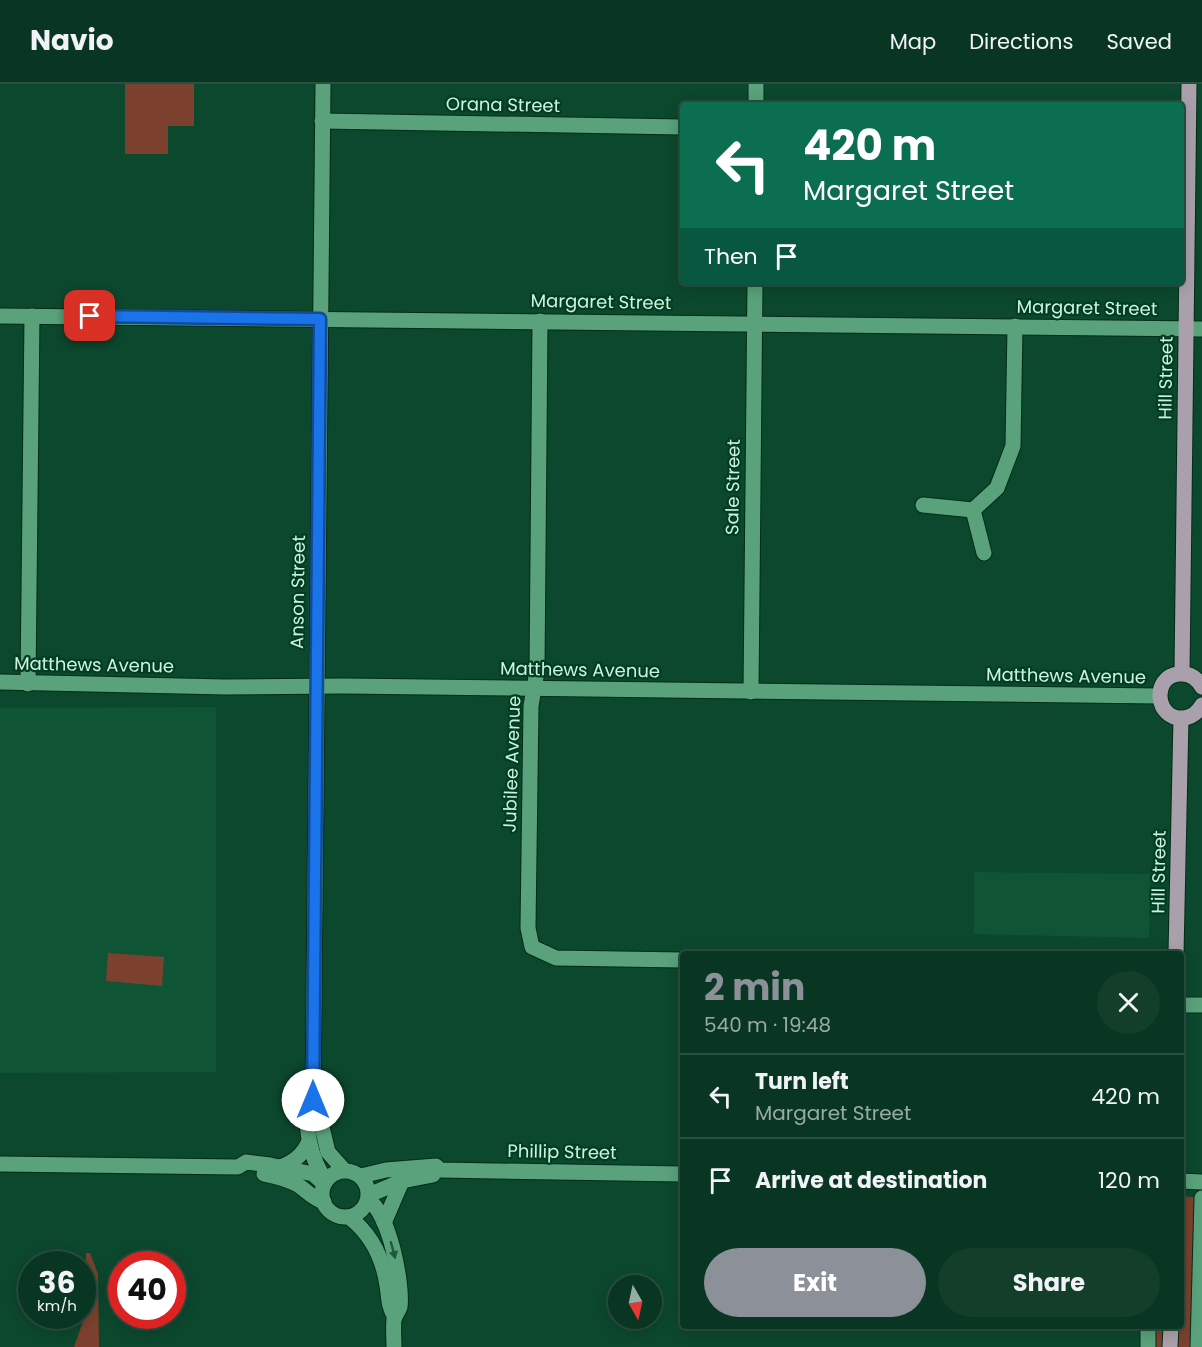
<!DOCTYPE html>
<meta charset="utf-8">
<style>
:root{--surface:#093622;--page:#123e2a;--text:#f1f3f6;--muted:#99aba5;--line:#295040;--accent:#8c9099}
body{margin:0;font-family:Poppins,sans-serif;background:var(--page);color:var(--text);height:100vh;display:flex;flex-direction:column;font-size:22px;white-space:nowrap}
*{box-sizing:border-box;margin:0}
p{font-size:20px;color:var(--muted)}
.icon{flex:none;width:33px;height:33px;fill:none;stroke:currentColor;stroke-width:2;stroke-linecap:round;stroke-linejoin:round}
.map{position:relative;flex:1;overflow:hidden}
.sheet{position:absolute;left:680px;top:867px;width:504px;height:378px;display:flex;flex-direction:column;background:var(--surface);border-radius:6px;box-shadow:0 3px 15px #0003,0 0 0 2px var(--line)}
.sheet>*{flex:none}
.banner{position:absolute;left:680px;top:18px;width:504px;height:183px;border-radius:6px;box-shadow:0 3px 15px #0003,0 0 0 2px var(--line);background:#0b6e4f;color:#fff;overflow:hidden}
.needle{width:39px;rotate:171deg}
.fabs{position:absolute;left:608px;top:1191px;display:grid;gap:12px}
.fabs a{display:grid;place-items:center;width:54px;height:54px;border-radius:50%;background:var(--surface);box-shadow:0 3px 15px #0003,0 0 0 2px var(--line);font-size:30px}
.speed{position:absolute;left:18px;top:1167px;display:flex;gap:12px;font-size:30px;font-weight:700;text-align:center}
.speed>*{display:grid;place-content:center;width:78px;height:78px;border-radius:50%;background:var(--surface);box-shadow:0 3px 15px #0003,0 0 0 2px var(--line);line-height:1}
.speed small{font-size:15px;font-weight:400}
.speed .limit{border:9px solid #d22;background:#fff;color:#111}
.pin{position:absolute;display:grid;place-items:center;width:51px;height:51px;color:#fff;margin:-26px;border-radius:12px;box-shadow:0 3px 9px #0006}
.me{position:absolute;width:66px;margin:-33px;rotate:0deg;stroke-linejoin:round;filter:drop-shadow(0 0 4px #0008)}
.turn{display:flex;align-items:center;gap:21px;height:126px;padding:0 24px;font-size:27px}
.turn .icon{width:78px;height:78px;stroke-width:2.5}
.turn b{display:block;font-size:42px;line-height:51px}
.then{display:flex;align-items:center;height:57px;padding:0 24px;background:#0003;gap:12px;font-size:22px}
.round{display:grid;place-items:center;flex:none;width:63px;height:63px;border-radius:32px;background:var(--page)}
.head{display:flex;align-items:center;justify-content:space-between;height:102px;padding:0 24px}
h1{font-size:36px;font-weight:700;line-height:45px;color:var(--accent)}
.action{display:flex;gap:12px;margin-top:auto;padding:12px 24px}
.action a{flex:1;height:69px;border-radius:36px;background:var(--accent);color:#fff;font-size:24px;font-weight:700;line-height:69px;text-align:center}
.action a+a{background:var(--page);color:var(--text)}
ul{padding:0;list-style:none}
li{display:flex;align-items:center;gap:18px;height:84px;padding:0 24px;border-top:2px solid var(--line)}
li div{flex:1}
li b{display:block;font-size:22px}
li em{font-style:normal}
header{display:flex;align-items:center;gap:36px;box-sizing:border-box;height:84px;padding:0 30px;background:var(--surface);border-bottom:2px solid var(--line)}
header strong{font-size:28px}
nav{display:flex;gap:33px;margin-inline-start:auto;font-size:21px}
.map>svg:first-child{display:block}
.built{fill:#0f5435}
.green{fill:#7c412e}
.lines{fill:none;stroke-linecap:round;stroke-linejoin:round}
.minor-casing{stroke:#022c19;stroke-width:17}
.major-casing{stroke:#022c19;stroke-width:17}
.minor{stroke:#59a27b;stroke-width:15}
.major{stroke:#a9a0ab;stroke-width:15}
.oneway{fill:#1b5c3d}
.route-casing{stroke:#114b97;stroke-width:15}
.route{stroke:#1a73e8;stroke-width:10}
.labels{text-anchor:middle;stroke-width:4.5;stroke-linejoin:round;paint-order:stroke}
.street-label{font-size:18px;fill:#cef2dc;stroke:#003e23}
</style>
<header>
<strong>Navio</strong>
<nav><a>Map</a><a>Directions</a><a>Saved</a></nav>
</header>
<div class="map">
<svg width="1202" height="1263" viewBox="0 0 1202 1263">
<rect width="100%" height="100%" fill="#0c482d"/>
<g class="built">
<path d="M216,623v365l-216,1v-365z"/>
<path d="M974,788l176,2 -1,64 -175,-4z"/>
</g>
<g class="green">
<path d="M125,0h69v42h-26v28h-43z"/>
<path d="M108,869l56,4 -2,29 -56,-5z"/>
<path d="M1181,1112l21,2v149h-56v-21h34z"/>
<path d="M86,1169h4l8,21 1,73h-25l10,-28z"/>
</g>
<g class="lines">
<defs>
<g id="minor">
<path d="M323,0l-10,1016 4,6 11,46 16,18"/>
<path d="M756,21v-21"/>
<path d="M322,37l360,6"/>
<path d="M0,232l1202,13"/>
<path d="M540,237l-3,350 -6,35 -3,222 4,19 24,11 126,2"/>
<path d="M923,421l50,5 24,-22 16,-42 2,-120"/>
<path d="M973,426l11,43"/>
<path d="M0,598l225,5 119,-1 815,10"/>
<path d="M28,600l4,-368"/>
<path d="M751,608l4,-410"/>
<path d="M1180,921h22"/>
<path d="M313,1016c-13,18 -1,64 13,80"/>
<path d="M0,1080l238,3 8,-5 24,3 43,9 11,10"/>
<path d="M280,1083c14,-5 23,-12 29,-26"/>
<circle cx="345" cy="1110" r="23"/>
<path d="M264,1090c11,2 23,5 34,11 9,6 15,14 26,17"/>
<path d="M361,1092l25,-6 50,-4 4,4 242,4"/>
<path d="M1180,1097l22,1"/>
<path d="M369,1111l33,-14 31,-6"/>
<path d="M368,1116c21,12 35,83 32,107 -1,4 -5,8 -6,12 -1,9 0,19 0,28"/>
<path d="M349,1133c22,17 34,41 38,69 2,11 1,21 8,31"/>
<path d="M384,1139l18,-42"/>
<path d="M1148,1263v-21"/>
<path d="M1198,1263l4,-149"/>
</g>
<g id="major">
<path d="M1182,589l7,-589"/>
<path d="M1202,603c-5,-9 -12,-14 -23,-13 -28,2 -24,47 5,44 8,-1 14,-6 18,-13"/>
<path d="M1176,870l5,-236"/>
<path d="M1170,1263l1,-21"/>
</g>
</defs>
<use href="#minor" class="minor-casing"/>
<use href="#major" class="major-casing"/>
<use href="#minor" class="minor"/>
<use href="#major" class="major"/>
</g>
<defs><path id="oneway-solid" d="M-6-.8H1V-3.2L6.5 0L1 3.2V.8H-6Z" transform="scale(1.5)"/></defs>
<use class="oneway" href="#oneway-solid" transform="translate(393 1166) rotate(75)"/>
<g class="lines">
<defs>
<path id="route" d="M90,232l230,3 -7,781"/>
</defs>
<use href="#route" class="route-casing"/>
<use href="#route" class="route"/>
</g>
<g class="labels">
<g class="street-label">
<text transform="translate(503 21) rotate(1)" y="6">Orana Street</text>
<text transform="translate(601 218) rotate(1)" y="6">Margaret Street</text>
<text transform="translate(1087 224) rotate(1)" y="6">Margaret Street</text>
<text transform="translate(1166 294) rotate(-89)" y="6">Hill Street</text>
<text transform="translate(733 403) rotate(-89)" y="6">Sale Street</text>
<text transform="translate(298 508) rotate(-89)" y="6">Anson Street</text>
<text transform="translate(94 581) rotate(1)" y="6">Matthews Avenue</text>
<text transform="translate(580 586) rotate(1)" y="6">Matthews Avenue</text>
<text transform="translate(1066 592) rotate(1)" y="6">Matthews Avenue</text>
<text transform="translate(512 680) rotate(-88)" y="6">Jubilee Avenue</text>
<text transform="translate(1159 788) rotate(-89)" y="6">Hill Street</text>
<text transform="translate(562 1068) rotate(1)" y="6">Phillip Street</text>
</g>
</g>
</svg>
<div class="fabs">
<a><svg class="needle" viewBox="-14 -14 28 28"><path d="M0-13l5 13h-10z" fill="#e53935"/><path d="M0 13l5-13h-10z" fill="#99aba5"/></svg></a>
</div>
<div class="speed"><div>36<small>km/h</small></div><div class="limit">40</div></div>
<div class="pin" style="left:90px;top:232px;background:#d93025"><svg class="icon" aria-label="arrive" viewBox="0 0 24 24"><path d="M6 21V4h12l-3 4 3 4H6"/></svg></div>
<svg class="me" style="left:313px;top:1016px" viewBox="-20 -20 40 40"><circle r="19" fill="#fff"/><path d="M0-13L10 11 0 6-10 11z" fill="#1a73e8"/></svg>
<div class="banner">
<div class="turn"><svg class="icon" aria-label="left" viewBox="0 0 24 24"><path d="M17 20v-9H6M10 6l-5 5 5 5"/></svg><div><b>420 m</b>Margaret Street</div></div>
<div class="then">Then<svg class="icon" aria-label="arrive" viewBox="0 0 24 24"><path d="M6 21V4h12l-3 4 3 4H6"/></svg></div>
</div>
<section class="sheet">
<div class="head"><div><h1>2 min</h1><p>540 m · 19:48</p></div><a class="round"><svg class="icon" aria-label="close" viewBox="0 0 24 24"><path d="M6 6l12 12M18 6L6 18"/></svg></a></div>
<ul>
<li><svg class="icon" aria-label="left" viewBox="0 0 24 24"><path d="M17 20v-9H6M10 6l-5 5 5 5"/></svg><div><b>Turn left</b><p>Margaret Street</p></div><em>420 m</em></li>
<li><svg class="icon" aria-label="arrive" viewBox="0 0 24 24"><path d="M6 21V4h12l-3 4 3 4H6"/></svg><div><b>Arrive at destination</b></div><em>120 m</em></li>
</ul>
<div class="action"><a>Exit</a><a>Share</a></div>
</section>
</div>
